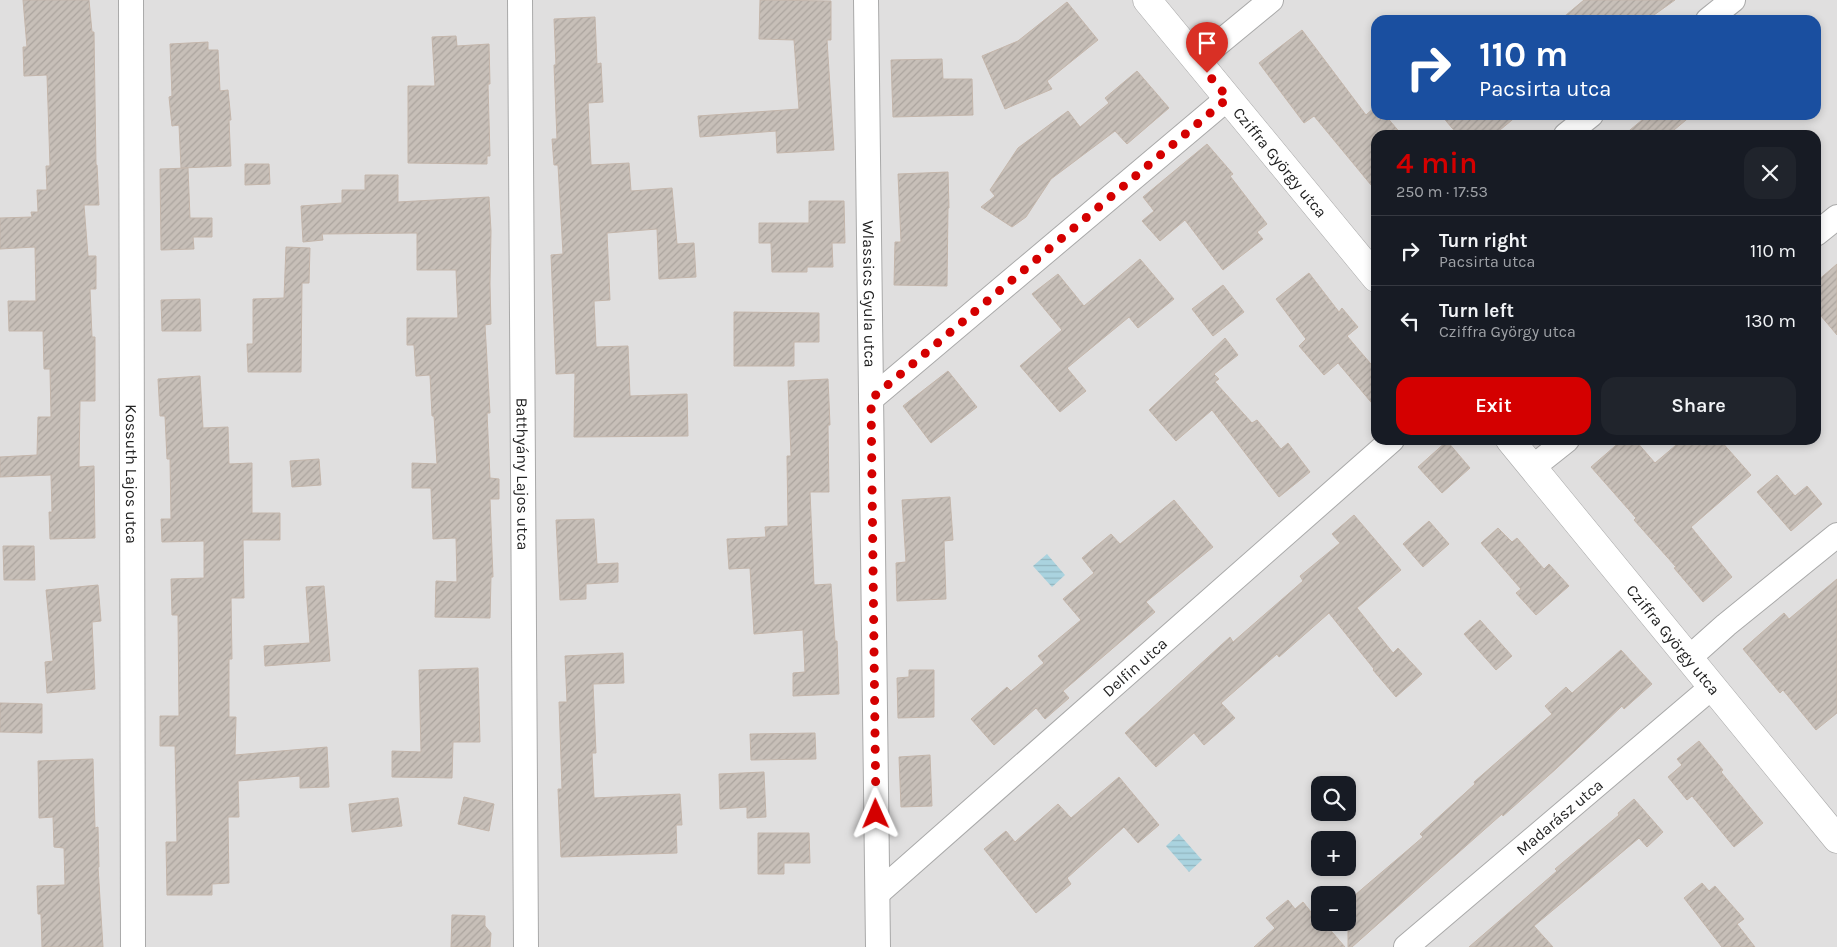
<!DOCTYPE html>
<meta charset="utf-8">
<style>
:root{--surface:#171b24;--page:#20242c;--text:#f1f3f6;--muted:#9ea1a6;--line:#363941;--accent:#d40000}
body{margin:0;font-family:Karla,sans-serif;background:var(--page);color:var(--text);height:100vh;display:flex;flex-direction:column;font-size:19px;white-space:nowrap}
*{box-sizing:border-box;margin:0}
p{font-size:16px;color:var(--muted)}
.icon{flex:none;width:28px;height:28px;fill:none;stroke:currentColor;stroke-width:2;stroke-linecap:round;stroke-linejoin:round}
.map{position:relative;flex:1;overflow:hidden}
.panel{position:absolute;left:1371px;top:130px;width:450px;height:315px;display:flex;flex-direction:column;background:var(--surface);border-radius:15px;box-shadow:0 2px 8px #0003}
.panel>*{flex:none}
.banner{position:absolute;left:1371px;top:15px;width:450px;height:105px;border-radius:15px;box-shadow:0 2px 8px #0003;background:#1a4fa0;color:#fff;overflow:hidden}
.buttons{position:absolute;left:1311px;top:776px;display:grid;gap:10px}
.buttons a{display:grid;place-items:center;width:45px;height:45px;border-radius:10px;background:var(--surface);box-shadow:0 2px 8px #0003;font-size:25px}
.pin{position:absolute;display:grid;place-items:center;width:42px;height:42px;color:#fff;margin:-51px -21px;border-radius:50% 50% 50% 0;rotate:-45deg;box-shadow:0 0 5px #0007}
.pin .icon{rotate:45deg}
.me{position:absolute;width:55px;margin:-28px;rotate:359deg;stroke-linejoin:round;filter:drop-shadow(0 0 4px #0008)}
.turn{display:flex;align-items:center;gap:18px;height:105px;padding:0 25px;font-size:22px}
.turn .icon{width:65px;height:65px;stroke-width:2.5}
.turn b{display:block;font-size:35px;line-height:42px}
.round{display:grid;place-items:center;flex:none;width:52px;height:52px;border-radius:15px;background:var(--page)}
.head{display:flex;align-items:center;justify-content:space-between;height:85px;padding:0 25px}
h1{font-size:30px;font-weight:600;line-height:38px;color:var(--accent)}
.primary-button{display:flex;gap:10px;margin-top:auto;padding:10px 25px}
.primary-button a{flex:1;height:58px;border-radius:15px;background:var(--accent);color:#fff;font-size:20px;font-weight:600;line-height:58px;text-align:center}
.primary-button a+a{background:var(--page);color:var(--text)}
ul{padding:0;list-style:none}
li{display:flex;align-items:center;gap:15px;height:70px;padding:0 25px;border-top:1px solid var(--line)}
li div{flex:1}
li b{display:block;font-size:19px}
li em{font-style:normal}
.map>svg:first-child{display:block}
.residential{fill:#e0dfdf;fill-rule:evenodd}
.water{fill:url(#water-rules)}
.building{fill:url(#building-hatch);stroke:#c4b6ab}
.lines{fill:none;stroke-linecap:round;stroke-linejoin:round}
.minor-casing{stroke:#a9a9a9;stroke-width:26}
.tertiary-casing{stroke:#a9a9a9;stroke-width:29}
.minor{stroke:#fff;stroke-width:24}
.tertiary{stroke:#fff;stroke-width:28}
.route{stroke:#d40000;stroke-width:9;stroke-dasharray:0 16.2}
.labels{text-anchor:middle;stroke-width:4.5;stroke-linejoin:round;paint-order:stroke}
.street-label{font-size:16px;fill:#222;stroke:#fff}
</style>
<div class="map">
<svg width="1837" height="947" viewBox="0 0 1837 947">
<defs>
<pattern id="water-rules" width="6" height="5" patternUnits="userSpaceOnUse" patternTransform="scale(1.25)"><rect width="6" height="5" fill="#aad3df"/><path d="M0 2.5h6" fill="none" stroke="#92b5bf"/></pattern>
<pattern id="building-hatch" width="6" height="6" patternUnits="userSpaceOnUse" patternTransform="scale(1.25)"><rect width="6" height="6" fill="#c7bfb8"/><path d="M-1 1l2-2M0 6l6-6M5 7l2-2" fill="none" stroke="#aba49e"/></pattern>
</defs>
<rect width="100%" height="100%" fill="#f2efe9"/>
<path class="residential" d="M0,0h1837v947h-1837zM1376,20h440v95h-440zM1376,135h440v305h-440zM1320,785h28v27h-28zM1320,840h28v28h-28zM1320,895h28v27h-28z"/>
<g class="water">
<path d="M1047,554l18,21 -13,12 -19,-21z"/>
<path d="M1179,834l23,26 -13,12 -23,-26z"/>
</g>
<g class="building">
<path d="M23,0h66l3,32h2l2,133h1l2,40h-15l4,51h8v33h-6l2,48h3v64h-15l-1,66 15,-1 1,72 -45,1 -1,-27h3l-1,-37 -51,2v-20l37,-2 1,-38h13l-1,-48h-6l-1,-38h-34l-1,-30h28l-1,-54 -35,2v-31l32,-1 -1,-5h7l-1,-22h10l-1,-24h4l-3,-91 -23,1 -1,-29h4z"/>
<path d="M760,0l71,1v39h-4l7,110 -57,3 -1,-22 -76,6 -2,-21 101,-7 -5,-69 -35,-1z"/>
<path d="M1584,0h91l-28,20h-87z"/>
<path d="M1067,2l31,38 -51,41 5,8 -47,20 -23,-53 36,-15z"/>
<path d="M595,17l2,47 4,-1 2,39 -15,1 3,62 38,-2 2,28 41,-3 5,56 17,-1 2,34 -37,2 -2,-50 -50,4 3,67 -16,1 2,46 32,-1 2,50 57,-2 1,42 -114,1 1,-64 -19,1 -5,-119 12,-1 -5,-89h-4l-2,-26h5l-3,-74h2l-2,-46z"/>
<path d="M1302,30l64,85 10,-9v9h9l17,20h-26v56l-62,-75 -10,7 -45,-60z"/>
<path d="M456,36l1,10 32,-2 1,40h-2l2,72h-3v8l-79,-1v-77h27l-3,-49z"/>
<path d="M208,42v8h10l2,41 8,-1 3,30h-2l2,46 -50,2 -2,-43 -7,1 -3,-29 3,-1 -2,-52z"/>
<path d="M942,59l1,20h29l1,36 -80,2 -2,-57z"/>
<path d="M1137,71l32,37 -42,36 -12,-13 -64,48 -25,38 -14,10 -31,-20 14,-11 -5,-6 28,-42 50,-37 12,16 29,-24 -4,-5z"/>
<path d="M1441,115h77l-24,20h-36z"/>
<path d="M1648,115h44l-24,20h-44z"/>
<path d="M1207,144l26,30 -3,2 37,48 -10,8 6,7 -40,31 -38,-50 -25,21 -18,-20 12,-10 -11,-14z"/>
<path d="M245,164h24l1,20 -25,1z"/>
<path d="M188,168l2,50h22v19h-19l1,12 -33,1 -1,-81z"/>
<path d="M948,172l1,36h-1l-1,78 -53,-1 1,-43h6l-3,-68z"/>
<path d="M365,175h33v27l91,-5 2,34 -1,53 1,40 -6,1 5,88h-3l3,65 9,1v20h-9l3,78h-2l-1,41 -55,-1 1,-36 21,1 -1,-44 -23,1 -2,-51h-19v-25l25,1 -3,-48h-2l-2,-41 -14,1 -2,-31h-7v-27h51l-2,-48h-39v-37l-95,1 1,6 -20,2 -2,-36 41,-3v-13h23z"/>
<path d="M809,201h35l1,42h-13l1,24h-26v5h-35l-1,-29h-12v-20h50z"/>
<path d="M286,247l24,1 -1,35h-7l-1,89h-53l-1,-28h6v-45l31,-1z"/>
<path d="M1140,259l34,40 -36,29 -9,-11 -62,51 19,23 -26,21 -40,-46 42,-36 -30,-36 26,-20 26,32z"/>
<path d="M1837,264v71l-21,-25v-28z"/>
<path d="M1309,273l30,39 3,-4 16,19 -11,9 29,34v38l-38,-45 -14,12 -25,-29 7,-7 -30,-40z"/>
<path d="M1223,285l21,27 -31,24 -21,-27z"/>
<path d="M200,299l1,32h-39l-1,-31z"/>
<path d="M734,312l85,1v29h-25v24h-60z"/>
<path d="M1225,338l13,17 -24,19 5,5 -4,3 37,41 5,-3 24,29 7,-6 22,29 -31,25 -67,-87 -36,31 -27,-31z"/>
<path d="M948,371l29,36 -46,36 -28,-37z"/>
<path d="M200,376l3,52 25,-1 1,37 23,-1v50h28v27h-37l1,58h-13l1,61h-3v58h7l-1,38 92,-8 2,40 -29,1v-12l-62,5 1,36h-11l1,66 -17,1v11h-45l-1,-53h11l-2,-96h-15v-30h19l-1,-101h-6l-1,-36 33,-1v-37l-42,1 -1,-23h10l-1,-60h-3l-2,-43h-5l-2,-37z"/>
<path d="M828,379l2,46h-2l1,67h-19l4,93 17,-1 4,57h2l2,53 -46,2v-23l12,-1 -2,-42 -49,4 -4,-66 -21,1 -2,-30 39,-2 -1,-10 23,-1 -1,-70h4l-3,-75z"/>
<path d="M1622,440h13l20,23 27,-23h38l31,35 -60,52 41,50 -29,25 -29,-34 2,-1 -42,-47 2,-2 -45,-51z"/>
<path d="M1447,441l23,27 -28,25 -24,-26z"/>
<path d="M319,459l2,26 -29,2 -2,-26z"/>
<path d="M1777,475l18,21 12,-10 15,18 -31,27 -34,-39z"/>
<path d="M950,497l3,43 -9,1 2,58 -49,2 -1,-38 10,-1 -4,-62z"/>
<path d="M1174,500l39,47 -67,55 9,10 -92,79 6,7 -24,21 -9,-11 -42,37 -23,-26 36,-32 4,4 33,-28 -6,-7 43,-36 -18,-21 31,-26 -12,-15 29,-24 9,10z"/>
<path d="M1354,515l47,55 -44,38 36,45 5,-5 24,26 -26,23 -23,-27 1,-1 -45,-56 -50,44 -2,-3 -56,49 14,15 -31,27 -10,-12 -38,34 -31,-34 105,-96 3,5 70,-61 -3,-5 40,-33 -8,-9z"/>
<path d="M594,519l3,45 21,-1v19l-32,2v15l-26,1 -4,-80z"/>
<path d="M1429,521l20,23 -26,23 -20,-23z"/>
<path d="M1498,528l14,14 5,-4 27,31 5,-5 20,22 -33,29 -20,-22 5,-4 -40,-46z"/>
<path d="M3,546h31l1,34h-31z"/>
<path d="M1837,579v134l-21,17 -33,-40 -3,3 -37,-44 41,-36 5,6z"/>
<path d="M98,585l3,36 -9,1 3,67 -48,4 -2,-31 8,-1 -7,-71z"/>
<path d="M324,586l6,75 -65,5 -1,-20 46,-3 -4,-56z"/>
<path d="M1480,620l32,36 -16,14 -32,-36z"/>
<path d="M1621,650l31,34 -28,25 -2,-3 -65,62 -54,48 -1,-2 -150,133h-4v-46l75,-64 -3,-3 55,-50 -1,-2 78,-68 -7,-8 21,-19 6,6z"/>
<path d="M623,653l1,30 -31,1 3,69h-4l2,45 86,-4 2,31h-6l1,28 -116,4 -3,-68h4l-3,-87h8l-2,-46z"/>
<path d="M478,668l2,74h-27l-1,36 -60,-1v-26l29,1 -2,-82z"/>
<path d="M909,670h25v47l-36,1 -1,-40 12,-1z"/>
<path d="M0,703l42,1v29l-42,-1z"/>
<path d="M815,733l1,26 -65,1 -1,-26z"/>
<path d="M1699,741l24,29 -2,2 42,51 -29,24 -42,-51 -5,4 -19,-23 14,-12 -5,-6z"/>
<path d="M930,755l2,51 -31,1 -2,-50z"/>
<path d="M93,759l2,69 3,-1 1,40h-1l5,80h-61l-1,-33h-3l-1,-28 28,-1 -1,-37 -10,-1 -1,-30 -14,1 -1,-57z"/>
<path d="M764,772l2,45 -19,1v-11l-27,2 -1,-35z"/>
<path d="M1119,777l40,48 -21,18 -14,-16 -57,51 4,6 -35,29 -52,-64 22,-18 9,11 43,-38 13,14z"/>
<path d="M464,797l30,7 -5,27 -31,-7z"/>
<path d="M398,798l4,28 -50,6 -3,-28z"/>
<path d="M1634,799l29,33 -16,15 -8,-9 -105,88 19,21h-84l88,-76 -2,-2 64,-54 -1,-2z"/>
<path d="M758,833h51l1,30h-26v11h-26z"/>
<path d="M1702,883l7,8 6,-5 29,33 -7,5 18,23h-33l-38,-49z"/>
<path d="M1288,900l7,9 8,-7 20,25 3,-2 19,22h-91l21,-19 -9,-10z"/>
<path d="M452,915l33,1v10l6,7 -1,14h-39z"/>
</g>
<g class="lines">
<defs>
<g id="minor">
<path id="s1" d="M131,0l2,947"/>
<path id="s2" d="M520,0l6,947"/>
<path id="s3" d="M866,0l12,947"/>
<path d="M1708,20l25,-20"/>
<path d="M1197,61l74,-61"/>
<path d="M1566,135l25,-20"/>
<path d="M1816,234l21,-17"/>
<path d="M871,399l357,-301"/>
<path d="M1533,467l34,-27"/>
<path d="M1689,658l37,-33 111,-90"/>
<path id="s4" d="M878,893l514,-453"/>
<path id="s5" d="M1406,947l306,-260"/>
</g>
<g id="tertiary">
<path id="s6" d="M1147,0l229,278"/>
<path id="s7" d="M1510,440l327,399"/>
</g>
</defs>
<use href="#minor" class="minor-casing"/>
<use href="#tertiary" class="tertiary-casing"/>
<use href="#minor" class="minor"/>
<use href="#tertiary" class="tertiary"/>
</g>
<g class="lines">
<path class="route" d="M876,814l-5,-415 357,-301 -21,-25"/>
</g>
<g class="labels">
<g class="street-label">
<text dy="6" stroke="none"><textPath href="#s6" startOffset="210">Cziffra György utca</textPath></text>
<text dy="6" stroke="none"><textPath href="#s3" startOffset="294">Wlassics Gyula utca</textPath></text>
<text dy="6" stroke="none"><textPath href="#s1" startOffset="474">Kossuth Lajos utca</textPath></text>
<text dy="6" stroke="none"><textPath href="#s2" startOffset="474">Batthyány Lajos utca</textPath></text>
<text dy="6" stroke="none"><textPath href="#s7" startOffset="258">Cziffra György utca</textPath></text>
<text dy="6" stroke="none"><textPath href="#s4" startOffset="342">Delfin utca</textPath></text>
<text dy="6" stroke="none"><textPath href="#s5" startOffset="201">Madarász utca</textPath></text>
</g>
</g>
</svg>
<div class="buttons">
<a><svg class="icon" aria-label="search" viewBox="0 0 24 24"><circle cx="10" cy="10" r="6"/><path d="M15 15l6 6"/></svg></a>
<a>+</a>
<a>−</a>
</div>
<div class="pin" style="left:1207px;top:73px;background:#d93025"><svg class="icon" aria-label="arrive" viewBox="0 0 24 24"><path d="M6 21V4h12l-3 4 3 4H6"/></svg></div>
<svg class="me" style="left:876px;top:814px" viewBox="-20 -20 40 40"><path d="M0-17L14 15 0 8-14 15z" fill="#d40000" stroke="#fff" stroke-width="4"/></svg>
<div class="banner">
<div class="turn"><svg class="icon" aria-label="right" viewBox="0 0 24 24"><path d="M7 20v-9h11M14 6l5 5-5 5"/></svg><div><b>110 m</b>Pacsirta utca</div></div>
</div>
<section class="panel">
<div class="head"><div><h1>4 min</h1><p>250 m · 17:53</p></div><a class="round"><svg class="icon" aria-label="close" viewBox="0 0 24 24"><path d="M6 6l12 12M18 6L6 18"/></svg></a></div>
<ul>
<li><svg class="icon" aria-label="right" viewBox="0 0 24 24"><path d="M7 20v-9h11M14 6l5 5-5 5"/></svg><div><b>Turn right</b><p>Pacsirta utca</p></div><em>110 m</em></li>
<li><svg class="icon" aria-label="left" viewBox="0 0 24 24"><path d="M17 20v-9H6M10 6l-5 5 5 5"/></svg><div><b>Turn left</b><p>Cziffra György utca</p></div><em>130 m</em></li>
</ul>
<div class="primary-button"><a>Exit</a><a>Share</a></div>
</section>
</div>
